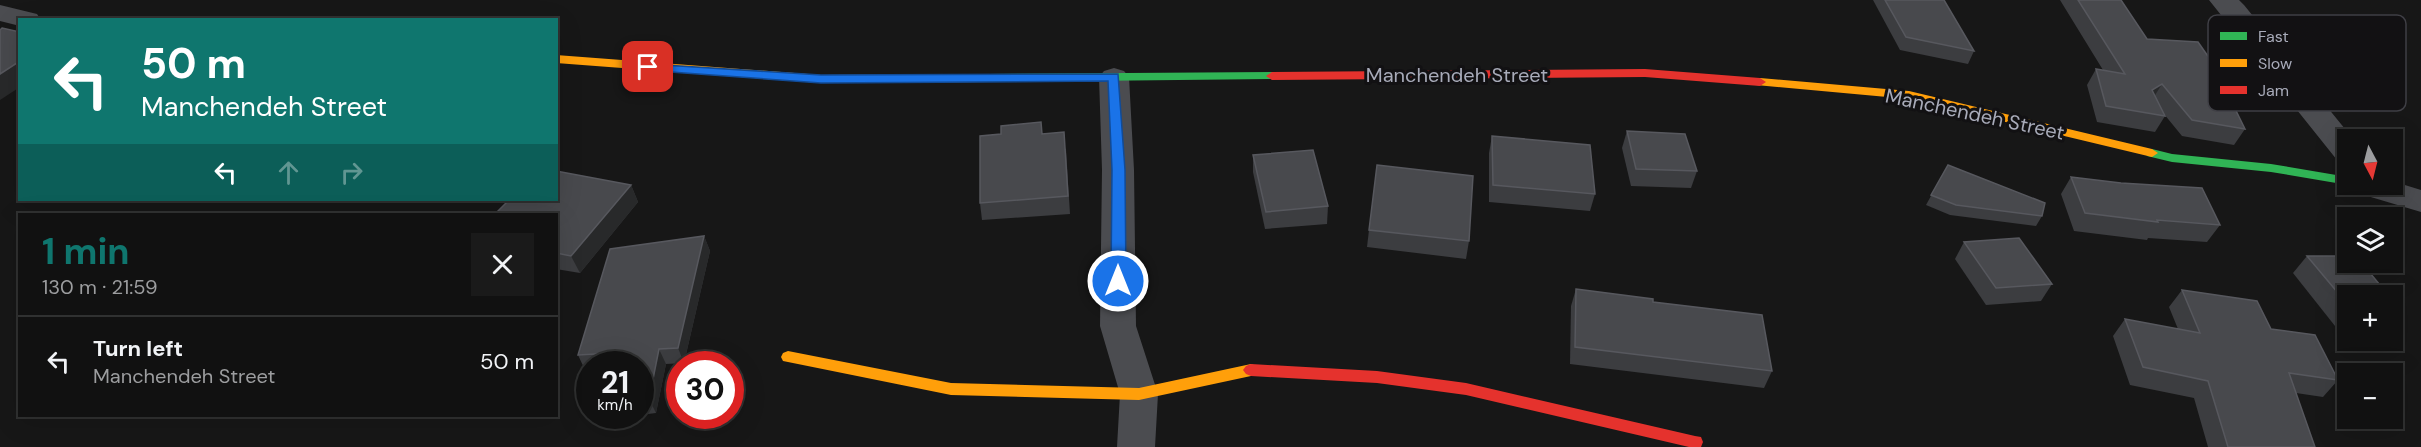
<!DOCTYPE html>
<meta charset="utf-8">
<style>
:root{--surface:#111;--page:#1a1a1a;--text:#f1f3f6;--muted:#9c9d9f;--line:#303131;--accent:#0f766e}
body{margin:0;font-family:"DM Sans",sans-serif;background:var(--page);color:var(--text);height:100vh;display:flex;flex-direction:column;font-size:22px;white-space:nowrap}
*{box-sizing:border-box;margin:0}
p{font-size:20px;color:var(--muted)}
.icon{flex:none;width:33px;height:33px;fill:none;stroke:currentColor;stroke-width:2;stroke-linecap:round;stroke-linejoin:round}
.map{position:relative;flex:1;overflow:hidden}
.side{position:absolute;left:18px;top:213px;width:540px;height:204px;display:flex;flex-direction:column;background:var(--surface);border-radius:0px;box-shadow:0 6px 24px #0002,0 0 0 2px var(--line)}
.side>*{flex:none}
.hud{position:absolute;left:18px;top:18px;width:540px;height:183px;border-radius:0px;box-shadow:0 6px 24px #0002,0 0 0 2px var(--line);background:#0f766e;color:#fff;overflow:hidden}
.needle{width:39px;rotate:173deg}
.tools{position:absolute;left:2337px;top:129px;display:grid;gap:12px}
.tools a{display:grid;place-items:center;width:66px;height:66px;border-radius:0px;background:var(--surface);box-shadow:0 6px 24px #0002,0 0 0 2px var(--line);font-size:30px}
.speed{position:absolute;left:576px;top:351px;display:flex;gap:12px;font-size:30px;font-weight:700;text-align:center}
.speed>*{display:grid;place-content:center;width:78px;height:78px;border-radius:50%;background:var(--surface);box-shadow:0 6px 24px #0002,0 0 0 2px var(--line);line-height:1}
.speed small{font-size:15px;font-weight:400}
.speed .limit{border:9px solid #d22;background:#fff;color:#111}
.pin{position:absolute;display:grid;place-items:center;width:51px;height:51px;color:#fff;margin:-26px;border-radius:12px;box-shadow:0 3px 9px #0006}
.me{position:absolute;width:66px;margin:-33px;rotate:0deg;stroke-linejoin:round;filter:drop-shadow(0 0 4px #0008)}
.turn{display:flex;align-items:center;gap:21px;height:126px;padding:0 24px;font-size:27px}
.turn .icon{width:78px;height:78px;stroke-width:2.5}
.turn b{display:block;font-size:42px;line-height:51px}
.lanes{display:flex;align-items:center;height:57px;padding:0 24px;background:#0003;justify-content:center;gap:30px;direction:ltr}
.lanes .off{opacity:.35}
.round{display:grid;place-items:center;flex:none;width:63px;height:63px;border-radius:0px;background:var(--page)}
.head{display:flex;align-items:center;justify-content:space-between;height:102px;padding:0 24px}
h1{font-size:36px;font-weight:700;line-height:45px;color:var(--accent)}
ul{padding:0;list-style:none}
li{display:flex;align-items:center;gap:18px;height:90px;padding:0 24px;border-top:2px solid var(--line)}
li div{flex:1}
li b{display:block;font-size:22px}
li em{font-style:normal}
.map>svg:first-child{display:block}
.lines{fill:none;stroke-linecap:round;stroke-linejoin:round}
.street{fill:#4b4c50;fill-rule:evenodd}
.fast{fill:#30b455;fill-rule:evenodd}
.slow{fill:#ff9f0a;fill-rule:evenodd}
.jam{fill:#e5322d;fill-rule:evenodd}
.wall{fill:#3c3d40}
.shaded-wall{fill:#28292a}
.building{fill:#48494d;stroke:#57585e;stroke-width:1.5}
.route{fill:#1a73e8;stroke:#114b97;stroke-width:1.5}
.labels{text-anchor:middle;stroke-width:6;stroke-linejoin:round;paint-order:stroke}
.street-label{font-size:20px;fill:#a8abb9;stroke:#121113}
.key{fill:#121113;stroke:#3f3f45;stroke-width:1.5}
.key-label{font-size:16px;fill:#a8abb9}
</style>
<div class="map">
<svg width="2421" height="447" viewBox="0 0 2421 447">
<rect width="100%" height="100%" fill="#171717"/>
<g class="lines">
<g class="street">
<path d="M2209,0h30l5,5 110,135h-6v23l-11,-3z"/>
<path d="M0,5l37,9 4,6h-21v6l-20,-5z"/>
<path d="M1114,68l10,3 5,6 5,93 2,156 22,68 -3,53h-38l3,-53 -20,-68 2,-156 -3,-93 5,-6z"/>
<path d="M2392,181l29,9v22l-67,-20 -5,-8h43z"/>
</g>
<g class="fast">
<path d="M1272,72l4,1 2,3 -2,3 -288,3 -6,-4 6,-4z"/>
<path d="M2152,149l20,5 99,10 77,13v7h3l-3,1 -77,-13 -99,-10 -25,-6 -1,-3z"/>
</g>
<g class="slow">
<path d="M556,55l265,20 167,-1 6,4 -6,4 -167,1 -265,-20z"/>
<path d="M1760,78l149,13 243,58 6,4 -6,4 -243,-58 -153,-14 -2,-3 2,-3z"/>
<path d="M788,351l163,32 188,5 112,-24 5,2 3,4 -3,4 -5,2 -112,24 -188,-5 -168,-34 -2,-4 2,-4z"/>
</g>
<g class="jam">
<path d="M1645,69l115,9 6,4 -6,4 -115,-9 -373,3 -6,-4 6,-4z"/>
<path d="M1251,364l126,7 89,12 229,53 6,1 2,5 -2,5h-12l-223,-52 -89,-12 -126,-7 -5,-2 -3,-4 3,-4z"/>
</g>
</g>
<g class="wall">
<path d="M1873,0h71l30,51 -6,13 -68,-14z"/>
<path d="M2060,0h61l26,39 98,90 -11,16 -52,-9 -18,-22 1,2 -10,16 -58,-10 -10,-37 9,-16 7,1z"/>
<path d="M1627,131l70,40 -6,17 -60,-2 -9,-38z"/>
<path d="M1043,134l23,15 4,65 -88,6 -2,-17z"/>
<path d="M1492,136l103,58 -5,17 -101,-9v-49z"/>
<path d="M1253,155l75,51 -1,18 -62,5 -12,-57z"/>
<path d="M1948,165l94,51 -6,10 -86,-11 -24,-10z"/>
<path d="M2071,177l149,48 -13,17 -59,-4 -1,2 -73,-9 -13,-37z"/>
<path d="M631,185l7,17 -58,71 -24,-4v-55z"/>
<path d="M1369,230l100,11 -3,18 -99,-12z"/>
<path d="M704,236l6,15 -26,112 -18,1 -10,49 -16,2v-51h-50v6h-5l-7,-15z"/>
<path d="M1964,242l88,42 -11,17 -55,4 -31,-46z"/>
<path d="M2307,256l41,40v30h-13l-42,-53z"/>
<path d="M1576,289l77,13 119,69 -8,17 -194,-24 1,-58z"/>
<path d="M2182,290l89,39 67,51 -15,17 -27,-4 19,54h-107l-14,-49 -64,-13 -17,-49 12,-17 53,10 -9,-22z"/>
<path d="M2392,299l8,9 -8,9z"/>
<path d="M607,416h30l-28,3z"/>
</g>
<g class="shaded-wall">
<path d="M20,61v26l-20,13v-26z"/>
<path d="M2162,84l-10,16v-10z"/>
<path d="M631,185l7,17 -58,71 -9,-17z"/>
<path d="M704,236l6,15 -26,112 -6,-15z"/>
<path d="M659,349l7,15 -10,49 -7,-14z"/>
</g>
<g class="building">
<path d="M1885,0h59l30,51 -68,-14z"/>
<path d="M2078,0h43l26,39 51,3 14,20 33,67 -53,-9 -30,-36 -10,6 13,26 -59,-10 -10,-37 29,5z"/>
<path d="M2,28l18,4v29l-20,13v-44z"/>
<path d="M1041,122l1,12 22,-2 4,64 -88,7v-67l21,-2v-8z"/>
<path d="M1627,131l58,3 12,37 -61,-2z"/>
<path d="M1492,136l98,9 5,49 -102,-9z"/>
<path d="M1313,150l15,56 -62,6 -13,-57z"/>
<path d="M1377,165l96,11 -4,65 -100,-11z"/>
<path d="M1948,165l97,38 -3,13 -86,-11 -25,-10z"/>
<path d="M556,171l75,14 -60,71 -15,-3v-39h-61l14,-14h47z"/>
<path d="M2071,177l50,6 81,5 18,37 -63,-5 1,2 -73,-9z"/>
<path d="M704,236l-26,112 -19,1 -10,50 -9,1v-36h-29l3,-11 -36,2 32,-106z"/>
<path d="M2019,238l33,46 -56,4 -32,-46z"/>
<path d="M2307,256h41v6h13l28,34h-41v9z"/>
<path d="M1576,289l77,10v3l109,13 10,56 -197,-24z"/>
<path d="M2182,290l75,11 14,28 44,6 23,45 -49,-7 26,74h-87l-20,-66 -65,-14 -18,-48 75,14z"/>
<path d="M2392,299l8,9 -8,1z"/>
</g>
<path class="route" d="M648,64l173,11 297,-1 7,96 1,111 -8,6 -7,-6 1,-111 -4,-89 -287,2 -178,-13 -1,-3z"/>
<g class="labels">
<g class="street-label">
<text x="1457" y="82">Manchendeh Street</text>
<text transform="translate(1975 114) rotate(12)" y="7">Manchendeh Street</text>
</g>
</g>
<rect x="2208" y="15" width="198" height="96" rx="9" class="key"/>
<rect x="2220" y="32" width="27" height="8" fill="#30b455"/>
<rect x="2220" y="59" width="27" height="8" fill="#ff9f0a"/>
<rect x="2220" y="86" width="27" height="8" fill="#e5322d"/>
<g class="key-label">
<text x="2258" y="42">Fast</text>
<text x="2258" y="69">Slow</text>
<text x="2258" y="96">Jam</text>
</g>
</svg>
<div class="tools">
<a><svg class="needle" viewBox="-14 -14 28 28"><path d="M0-13l5 13h-10z" fill="#e53935"/><path d="M0 13l5-13h-10z" fill="#9c9d9f"/></svg></a>
<a><svg class="icon" aria-label="layers" viewBox="0 0 24 24"><path d="M12 4l9 5-9 5-9-5zM3 14l9 5 9-5"/></svg></a>
<a>+</a>
<a>−</a>
</div>
<div class="speed"><div>21<small>km/h</small></div><div class="limit">30</div></div>
<div class="pin" style="left:648px;top:67px;background:#d93025"><svg class="icon" aria-label="arrive" viewBox="0 0 24 24"><path d="M6 21V4h12l-3 4 3 4H6"/></svg></div>
<svg class="me" style="left:1118px;top:281px" viewBox="-20 -20 40 40"><circle r="17" fill="#1a73e8" stroke="#fff" stroke-width="3"/><path d="M0-11L8 9 0 5-8 9z" fill="#fff"/></svg>
<div class="hud">
<div class="turn"><svg class="icon" aria-label="left" viewBox="0 0 24 24"><path d="M17 20v-9H6M10 6l-5 5 5 5"/></svg><div><b>50 m</b>Manchendeh Street</div></div>
<div class="lanes"><svg class="icon" aria-label="left" viewBox="0 0 24 24"><path d="M17 20v-9H6M10 6l-5 5 5 5"/></svg><svg class="icon off" aria-label="ahead" viewBox="0 0 24 24"><path d="M12 20V5M6 11l6-6 6 6"/></svg><svg class="icon off" aria-label="right" viewBox="0 0 24 24"><path d="M7 20v-9h11M14 6l5 5-5 5"/></svg></div>
</div>
<section class="side">
<div class="head"><div><h1>1 min</h1><p>130 m · 21:59</p></div><a class="round"><svg class="icon" aria-label="close" viewBox="0 0 24 24"><path d="M6 6l12 12M18 6L6 18"/></svg></a></div>
<ul>
<li><svg class="icon" aria-label="left" viewBox="0 0 24 24"><path d="M17 20v-9H6M10 6l-5 5 5 5"/></svg><div><b>Turn left</b><p>Manchendeh Street</p></div><em>50 m</em></li>
</ul>
</section>
</div>
